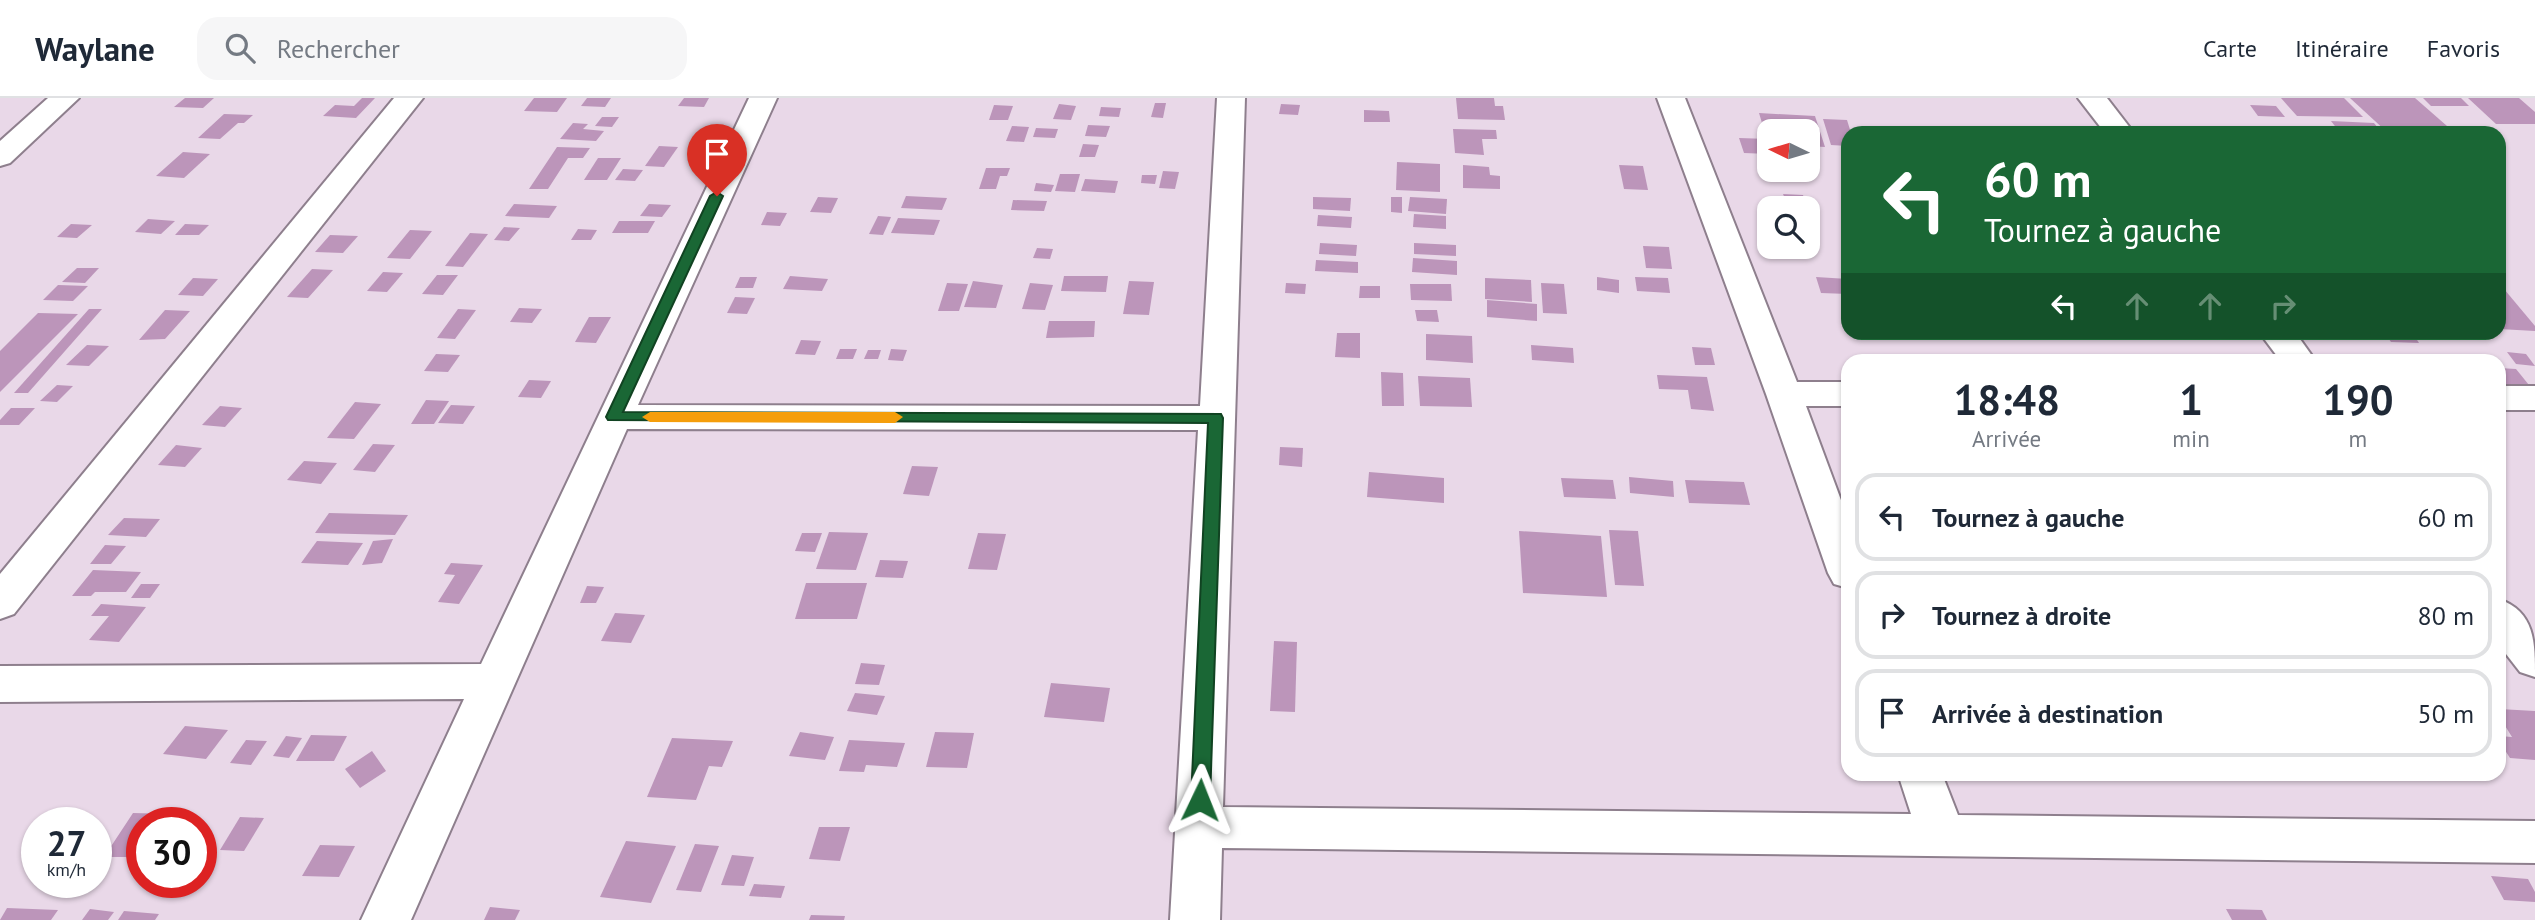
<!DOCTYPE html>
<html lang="fr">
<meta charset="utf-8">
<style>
:root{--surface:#fff;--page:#f6f6f7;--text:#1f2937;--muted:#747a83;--line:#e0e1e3}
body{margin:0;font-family:"PT Sans",sans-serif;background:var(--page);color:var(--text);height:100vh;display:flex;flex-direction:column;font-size:26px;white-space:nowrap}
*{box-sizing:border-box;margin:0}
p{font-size:23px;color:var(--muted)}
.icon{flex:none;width:38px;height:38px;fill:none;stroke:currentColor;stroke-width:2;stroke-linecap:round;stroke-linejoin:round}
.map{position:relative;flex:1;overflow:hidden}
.side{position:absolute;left:1841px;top:256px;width:665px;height:427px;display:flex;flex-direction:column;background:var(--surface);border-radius:21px;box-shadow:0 2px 5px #0004}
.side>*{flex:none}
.top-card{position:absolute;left:1841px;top:28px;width:665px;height:214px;border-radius:21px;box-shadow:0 2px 5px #0004;background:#1a6735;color:#fff;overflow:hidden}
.needle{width:46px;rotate:275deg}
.buttons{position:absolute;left:1757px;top:21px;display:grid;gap:14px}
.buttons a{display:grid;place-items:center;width:63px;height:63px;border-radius:14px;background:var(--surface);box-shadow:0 2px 5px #0004;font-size:35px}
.speed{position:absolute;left:21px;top:709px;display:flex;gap:14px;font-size:35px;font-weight:700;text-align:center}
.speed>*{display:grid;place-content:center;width:91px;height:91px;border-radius:50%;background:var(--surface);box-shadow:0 2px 5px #0004;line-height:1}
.speed small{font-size:18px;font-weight:400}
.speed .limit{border:10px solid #d22;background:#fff;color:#111}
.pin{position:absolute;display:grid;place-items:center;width:60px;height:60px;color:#fff;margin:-72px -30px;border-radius:50% 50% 50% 0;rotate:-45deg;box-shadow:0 0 7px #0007}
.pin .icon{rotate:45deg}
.me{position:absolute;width:77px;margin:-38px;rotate:2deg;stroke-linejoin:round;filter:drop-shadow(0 0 5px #0008)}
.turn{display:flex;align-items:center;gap:24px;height:147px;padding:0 28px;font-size:32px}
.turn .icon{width:91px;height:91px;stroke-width:2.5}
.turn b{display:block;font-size:49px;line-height:60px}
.lanes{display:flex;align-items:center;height:66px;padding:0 28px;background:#0003;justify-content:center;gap:35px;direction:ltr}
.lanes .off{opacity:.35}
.eta{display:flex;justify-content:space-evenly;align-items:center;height:119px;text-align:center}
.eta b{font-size:42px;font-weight:700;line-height:49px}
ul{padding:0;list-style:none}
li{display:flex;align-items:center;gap:21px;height:88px;margin:0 14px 10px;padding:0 14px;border:4px solid var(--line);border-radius:21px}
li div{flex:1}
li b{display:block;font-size:26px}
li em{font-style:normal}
header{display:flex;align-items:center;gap:42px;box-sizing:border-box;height:98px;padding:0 35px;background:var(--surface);border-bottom:2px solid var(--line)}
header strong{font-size:33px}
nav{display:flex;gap:38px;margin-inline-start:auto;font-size:24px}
.search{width:490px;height:63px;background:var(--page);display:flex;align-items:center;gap:18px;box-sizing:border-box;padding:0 24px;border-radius:21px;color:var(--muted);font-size:26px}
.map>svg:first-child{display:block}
.building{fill:#bc95ba}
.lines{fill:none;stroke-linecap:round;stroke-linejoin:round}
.minor-casing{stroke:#8e7f8d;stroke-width:4}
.minor{fill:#fff;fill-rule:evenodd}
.route{fill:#1a6735;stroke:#114322;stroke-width:2}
.slow{fill:#f59e0b}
</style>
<header>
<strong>Waylane</strong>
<div class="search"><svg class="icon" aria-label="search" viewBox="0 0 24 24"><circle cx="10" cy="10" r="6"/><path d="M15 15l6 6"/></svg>Rechercher</div>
<nav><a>Carte</a><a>Itinéraire</a><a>Favoris</a></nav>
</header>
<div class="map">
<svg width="2535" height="822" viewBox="0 0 2535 822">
<rect width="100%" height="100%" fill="#e9d8e8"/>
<g class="building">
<path d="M185,0h29l-11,10 -29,-1z"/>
<path d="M362,0h13l-19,20 -33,-2 12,-11 19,1z"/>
<path d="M534,0h33l-10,14 -33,-1z"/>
<path d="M587,0h24l-6,9 -24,-1z"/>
<path d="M684,0h25l-5,9 -26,-1z"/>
<path d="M1456,0h38l1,8h8l2,14 -47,-1z"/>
<path d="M2281,0h63l19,19 -66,-1z"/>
<path d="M2350,0h65l40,35h-67z"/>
<path d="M2423,0h38l8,8h-38z"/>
<path d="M2468,0h51l16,14v12h-39z"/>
<path d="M1155,5h11l-3,15 -12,-1z"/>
<path d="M1059,6l17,2 -5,14 -18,-1z"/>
<path d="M1281,6l19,1 -2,10 -19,-1z"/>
<path d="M994,7l19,1 -5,14h-19z"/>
<path d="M2250,7l26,1 9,11 -27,-1z"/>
<path d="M1101,9l20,1 -2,9 -20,-1z"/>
<path d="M1364,12l25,1 1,11h-26z"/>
<path d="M1759,15l56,3 10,31 -17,-1v-15l-43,2z"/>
<path d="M224,16l29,1 -9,8h-6l-18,16 -22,-1z"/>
<path d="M602,19h17l-7,10 -17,-1z"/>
<path d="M1823,21l24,1 4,13h-3v13l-17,-1z"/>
<path d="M2331,23l43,2 8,10 -44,-3z"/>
<path d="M573,25l15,1 -5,5 21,2 -8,10 -36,-2z"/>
<path d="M1088,27l22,1 -4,11 -21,-1z"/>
<path d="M1012,28l17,1 -5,15 -18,-1z"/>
<path d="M1036,30l22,1 -3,9 -22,-1z"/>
<path d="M1453,31l43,1 1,9h-15l2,16 -29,-2z"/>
<path d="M1739,40l30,1v15l-25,-1z"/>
<path d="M1083,46l16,1 -4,12h-16z"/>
<path d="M659,48l19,1 -14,20 -19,-1z"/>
<path d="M557,49l33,1 -7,10h-15l-20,31h-19z"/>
<path d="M183,54l27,2 -26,24 -28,-2z"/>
<path d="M598,60h23l-14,22h-23z"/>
<path d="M1397,64l43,2v28l-44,-2z"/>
<path d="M1463,67l26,2 1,8 10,1v13l-37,-1z"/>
<path d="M1619,67l24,1 5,24 -24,-1z"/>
<path d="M986,70h24l-3,8h-7l-4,13h-17z"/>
<path d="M623,71l20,1 -8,11 -20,-1z"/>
<path d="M1163,73l16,1 -4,17 -16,-1z"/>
<path d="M1060,76h20l-5,18 -20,-1z"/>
<path d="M1142,77h15l-2,9 -14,-1z"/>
<path d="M1085,81l33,2 -3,12 -34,-2z"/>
<path d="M1036,85l18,2 -3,7 -17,-1z"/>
<path d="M1783,96l20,1 5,13h-19z"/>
<path d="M906,98l41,2 -5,12 -41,-2z"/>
<path d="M818,99l20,1 -7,15 -21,-1z"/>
<path d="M1313,99l38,1 -1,13 -37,-2z"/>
<path d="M1391,99h11v16l-11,-1z"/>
<path d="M1410,99l37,2 -1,15 -38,-3z"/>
<path d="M1013,102l34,1 -3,10 -33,-1z"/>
<path d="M514,106l43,2 -8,12 -44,-2z"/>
<path d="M649,106l22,1 -9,12 -22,-1z"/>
<path d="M767,114l20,1 -7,13 -19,-1z"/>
<path d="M1414,116l32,2v13l-33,-2z"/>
<path d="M1318,117l34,2 -1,11 -34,-2z"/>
<path d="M878,118l13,1 -8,18 -14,-1z"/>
<path d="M898,120l42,2 -6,15 -43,-2z"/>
<path d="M148,121l27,2 -14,13 -26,-2z"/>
<path d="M619,123h36l-7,12h-36z"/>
<path d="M71,126l21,1 -15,13 -20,-1z"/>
<path d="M185,126l24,1 -10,10h-24z"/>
<path d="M504,129l16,1 -11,13 -15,-1z"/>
<path d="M578,131l19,1 -6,10h-20z"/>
<path d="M410,132l22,1 -22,28 -23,-1z"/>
<path d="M470,135l18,1 -25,33 -18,-1z"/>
<path d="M330,137l28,1 -15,17 -28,-1z"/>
<path d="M1320,145l37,2 -1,11 -37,-2z"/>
<path d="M1414,145l42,2v11l-42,-2z"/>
<path d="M1643,148l26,1 3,22 -26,-1z"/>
<path d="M1037,150l16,1 -3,10 -17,-1z"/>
<path d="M1413,160l44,3v14l-45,-3z"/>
<path d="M1316,162l42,2v11l-43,-2z"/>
<path d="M77,170h22l-14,15 -23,-1z"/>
<path d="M312,171l21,1 -25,28 -21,-1z"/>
<path d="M383,174l20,1 -16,19 -20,-1z"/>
<path d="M437,177h21l-15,20 -21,-1z"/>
<path d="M790,178l38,3 -6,12 -39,-2z"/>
<path d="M1064,178h44l-2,16 -45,-1z"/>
<path d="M740,179h17l-4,11h-18z"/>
<path d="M1597,179l22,3v13l-22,-3z"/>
<path d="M1635,179l33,1 2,15 -33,-2z"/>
<path d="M1816,179l32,2v15l-27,-1z"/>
<path d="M193,180l25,1 -15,17 -25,-1z"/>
<path d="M1485,180l46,2 1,22 -47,-3z"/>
<path d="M973,183l30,4 -7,23 -32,-1z"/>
<path d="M1129,183l25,1 -5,33 -26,-1z"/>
<path d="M947,185l21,1 -9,27h-21z"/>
<path d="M1030,185l23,2 -8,25 -23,-1z"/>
<path d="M1286,185l20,1 -1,10 -20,-1z"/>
<path d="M1541,185l23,1 3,30 -24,-1z"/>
<path d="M2499,185l36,43v5l-36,-2z"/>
<path d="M1410,186h41l1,17 -41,-1z"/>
<path d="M58,187l30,1 -15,15 -30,-1z"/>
<path d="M1360,188h20v12h-21z"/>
<path d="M735,199l20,1 -8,16 -20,-1z"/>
<path d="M1487,202l50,4v17l-50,-4z"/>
<path d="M519,210l23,1 -10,14 -22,-1z"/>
<path d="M89,211h13l-74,84h-14z"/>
<path d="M458,211l18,1 -21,29 -18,-1z"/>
<path d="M165,212l25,1 -25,28 -26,1z"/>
<path d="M1415,212h22l2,12 -22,-1z"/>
<path d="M38,215l40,1 -78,78v-41z"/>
<path d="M589,219h22l-15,26 -21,-1z"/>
<path d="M1049,223h46l-1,16 -48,1z"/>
<path d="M2384,234h28l7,11 -28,-1z"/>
<path d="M1337,235h23v25l-25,-1z"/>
<path d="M1426,236l46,2 1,27 -47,-3z"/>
<path d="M801,242l20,1 -6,14 -20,-1z"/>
<path d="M87,247l22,1 -20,20 -23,-1z"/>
<path d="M1531,247l42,3 1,15 -42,-3z"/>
<path d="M1692,249l19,1 4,17h-20z"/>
<path d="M840,251h17l-4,10h-17z"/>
<path d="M891,251l16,1 -4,11 -15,-1z"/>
<path d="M868,252h13l-3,9h-14z"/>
<path d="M2507,254l19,2 9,12 -19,-2z"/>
<path d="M436,256l24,1 -12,17 -24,-1z"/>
<path d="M2499,270l17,1 17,21 -23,-1 -11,-14z"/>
<path d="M1381,274l22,1 1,33h-22z"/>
<path d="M1657,277l50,2 7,34 -23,-2 -3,-19 -29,-1z"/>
<path d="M1418,278l52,2 2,29 -52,-1z"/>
<path d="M529,282l22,1 -10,17 -23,-1z"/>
<path d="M57,287l16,1 -16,16 -17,-1z"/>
<path d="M426,302l23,1 -15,23h-23z"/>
<path d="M355,304l26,2 -27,35 -27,-1z"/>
<path d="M451,307l24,1 -12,18 -25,-1z"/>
<path d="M220,308l22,2 -17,19 -23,-2z"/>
<path d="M11,310h24l-16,17h-19v-5z"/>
<path d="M373,346l22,1 -20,27 -22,-2z"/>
<path d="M176,347l26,3 -17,19 -27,-2z"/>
<path d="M1280,349l23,1 -1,19 -23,-2z"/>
<path d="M304,363l33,2 -16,21 -34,-4z"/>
<path d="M912,368l26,1 -9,29 -26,-2z"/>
<path d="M1369,374l75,6v25l-77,-6z"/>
<path d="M1629,379l44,4 1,16 -44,-4z"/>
<path d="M1561,380l52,2 3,19 -52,-2z"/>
<path d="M1685,382l59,2 6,23 -61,-2z"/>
<path d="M329,415l79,2 -13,20 -80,-2z"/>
<path d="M124,420l36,1 -14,18 -38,-2z"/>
<path d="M1609,432l29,1 6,55 -29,-1z"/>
<path d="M1519,433l82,5 6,61 -84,-4z"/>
<path d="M829,434l39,1 -12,37 -40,-1z"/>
<path d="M802,435h20l-7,19 -20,-1z"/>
<path d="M978,435l28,1 -9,36 -29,-1z"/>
<path d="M393,441l-11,24 -20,2 11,-24z"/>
<path d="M317,443l46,2 -15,22 -47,-2z"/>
<path d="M105,447l21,1 -15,18h-21z"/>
<path d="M880,462l28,1 -5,17 -28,-1z"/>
<path d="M451,465l32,2 -24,39 -21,-2 17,-27 -11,-1z"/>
<path d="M93,472l48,2 -15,20h-31l-4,4h-19z"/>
<path d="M806,485h61l-10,36h-62z"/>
<path d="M141,486h19l-10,14h-19z"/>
<path d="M587,488l17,1 -8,16h-16z"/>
<path d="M101,506l45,3 -27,35 -30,-2 20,-24h-18z"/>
<path d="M615,515l30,2 -14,28 -30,-2z"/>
<path d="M1274,543l23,1 -2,70 -25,-1z"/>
<path d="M861,565l24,2 -6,20 -24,-1z"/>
<path d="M1051,585l59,5 -6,34 -60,-5z"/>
<path d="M855,595l30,3 -8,19 -30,-4z"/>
<path d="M2499,611l36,2v49l-25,-2 -11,-17v-5l13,1 -13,-21z"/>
<path d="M185,628l43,4 -22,29 -43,-5z"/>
<path d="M800,634l34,5 -9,23 -36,-4z"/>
<path d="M935,634l39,1 -7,35 -41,-1z"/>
<path d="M311,637l36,1 -13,25h-38z"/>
<path d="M286,638l16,2 -13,20 -16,-2z"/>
<path d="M672,640l61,3 -11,26 -13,-1 -13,34 -49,-3z"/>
<path d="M246,642l21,1 -16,24 -21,-2z"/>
<path d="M849,642l56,3 -8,24 -31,-2 -2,7 -25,-1z"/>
<path d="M372,653l14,20 -26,17 -15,-19z"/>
<path d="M133,715l39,1 -6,8h-24v35h-38z"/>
<path d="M240,719l24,1 -20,33 -24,-1z"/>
<path d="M819,729h31l-10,34 -31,-2z"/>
<path d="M626,743l50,5 -25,57 -51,-6z"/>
<path d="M695,746l24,2 -18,46 -25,-2z"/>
<path d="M320,747l35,1 -16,31 -37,-1z"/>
<path d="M732,757l22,2 -10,29 -23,-1z"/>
<path d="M2491,778l37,3 7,13v10l-31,-2z"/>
<path d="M754,786l31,2 -4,12 -32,-2z"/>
<path d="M490,809l30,3 -5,10h-31z"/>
<path d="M7,810l51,2 -7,10h-51z"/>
<path d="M90,811l24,3 -6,8h-26z"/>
<path d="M2226,811l36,1 5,10h-35z"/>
<path d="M124,813l35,3 -4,6h-37z"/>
<path d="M811,817l34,1 -1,4h-35z"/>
</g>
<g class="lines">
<defs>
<g id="minor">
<path d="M48,0h31l-69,65 -10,3v-25z"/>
<path d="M394,0h29l-409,516 -14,5v-45z"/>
<path d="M749,0h28l-139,307 562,1 17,-308h28l-22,709 688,7 -13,-40h44l16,41 577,6v42l-1313,-15 -2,72h-50l28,-490 -571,-1 -216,491h-50l103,-221 -464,3v-36l481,-2z"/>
<path d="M1657,0h28l112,284h51v24h-42l42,113v69l-14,-4 -6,-11 -62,-179z"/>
<path d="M2078,0h29l27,35h-29z"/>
<path d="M2259,234h36l20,28h-35z"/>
<rect x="2499" y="288" width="36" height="24"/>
<path d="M2499,501c36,13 36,43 36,78l-15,-5 -21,-27z"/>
</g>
</defs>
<use href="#minor" class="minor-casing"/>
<use href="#minor" class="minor"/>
</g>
<path class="route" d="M717,94l6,4 -100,216 598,2 2,4 -13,382 -3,6 -7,2 -7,-2 -2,-6 17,-377 -600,-3 -2,-3 104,-221z"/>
<path class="slow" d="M650,314h245l8,5 -8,6 -245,-1 -8,-5z"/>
</svg>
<div class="buttons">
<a><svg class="needle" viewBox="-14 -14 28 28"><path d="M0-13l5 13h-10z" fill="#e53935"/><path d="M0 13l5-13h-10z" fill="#747a83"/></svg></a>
<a><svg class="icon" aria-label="search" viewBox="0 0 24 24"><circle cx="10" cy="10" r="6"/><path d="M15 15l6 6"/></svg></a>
</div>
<div class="speed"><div>27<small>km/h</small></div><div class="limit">30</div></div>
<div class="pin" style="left:717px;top:98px;background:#d93025"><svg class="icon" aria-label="arrive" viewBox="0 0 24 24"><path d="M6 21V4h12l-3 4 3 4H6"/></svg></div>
<svg class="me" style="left:1200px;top:702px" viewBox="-20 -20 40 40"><path d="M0-17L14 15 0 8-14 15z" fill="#1a6735" stroke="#fff" stroke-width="4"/></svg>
<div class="top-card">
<div class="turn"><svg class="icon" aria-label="left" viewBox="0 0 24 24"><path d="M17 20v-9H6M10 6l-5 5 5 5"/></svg><div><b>60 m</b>Tournez à gauche</div></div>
<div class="lanes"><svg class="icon" aria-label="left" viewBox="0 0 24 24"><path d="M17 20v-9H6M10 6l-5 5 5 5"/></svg><svg class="icon off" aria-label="ahead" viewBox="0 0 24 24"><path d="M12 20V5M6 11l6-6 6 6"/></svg><svg class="icon off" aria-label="ahead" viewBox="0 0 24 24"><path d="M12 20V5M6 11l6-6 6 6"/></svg><svg class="icon off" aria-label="right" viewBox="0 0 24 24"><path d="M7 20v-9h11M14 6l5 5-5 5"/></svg></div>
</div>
<section class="side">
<div class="eta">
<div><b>18:48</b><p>Arrivée</p></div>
<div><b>1</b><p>min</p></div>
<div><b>190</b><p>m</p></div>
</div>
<ul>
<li><svg class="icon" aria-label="left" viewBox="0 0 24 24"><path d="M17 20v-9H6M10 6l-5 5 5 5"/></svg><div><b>Tournez à gauche</b></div><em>60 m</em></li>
<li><svg class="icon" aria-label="right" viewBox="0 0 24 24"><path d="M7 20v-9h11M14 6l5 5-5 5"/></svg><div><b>Tournez à droite</b></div><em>80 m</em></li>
<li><svg class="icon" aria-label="arrive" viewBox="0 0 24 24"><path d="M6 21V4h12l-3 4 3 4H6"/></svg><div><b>Arrivée à destination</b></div><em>50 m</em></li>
</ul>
</section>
</div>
